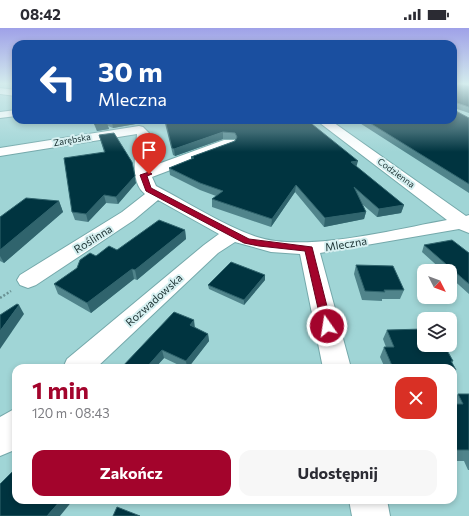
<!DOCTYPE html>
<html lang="pl">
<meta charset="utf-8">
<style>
:root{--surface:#fff;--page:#f7f7f7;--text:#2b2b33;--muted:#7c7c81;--accent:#a3042c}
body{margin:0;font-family:Commissioner,sans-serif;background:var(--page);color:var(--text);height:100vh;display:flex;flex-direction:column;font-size:15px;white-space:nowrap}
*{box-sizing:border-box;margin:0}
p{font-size:13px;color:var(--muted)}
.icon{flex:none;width:22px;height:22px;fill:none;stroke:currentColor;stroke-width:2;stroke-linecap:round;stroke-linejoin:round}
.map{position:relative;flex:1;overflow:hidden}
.details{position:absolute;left:12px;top:336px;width:445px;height:140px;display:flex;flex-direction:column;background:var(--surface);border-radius:12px;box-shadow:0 2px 6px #0003}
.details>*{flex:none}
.top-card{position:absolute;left:12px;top:12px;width:445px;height:84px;border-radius:12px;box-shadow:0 2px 6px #0003;background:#1a4fa0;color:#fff;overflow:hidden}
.needle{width:26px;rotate:132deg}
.controls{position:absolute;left:417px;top:236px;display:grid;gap:8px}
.controls a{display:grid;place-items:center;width:40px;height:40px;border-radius:8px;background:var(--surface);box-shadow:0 2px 6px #0003;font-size:20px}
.pin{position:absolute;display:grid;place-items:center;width:34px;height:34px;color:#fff;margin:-41px -17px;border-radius:50% 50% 50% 0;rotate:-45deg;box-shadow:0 0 4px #0007}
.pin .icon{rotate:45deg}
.me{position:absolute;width:44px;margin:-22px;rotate:347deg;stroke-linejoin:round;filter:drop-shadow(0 0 3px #0008)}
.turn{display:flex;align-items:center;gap:14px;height:84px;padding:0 20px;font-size:18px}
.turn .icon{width:52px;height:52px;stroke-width:2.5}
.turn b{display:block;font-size:28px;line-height:34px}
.round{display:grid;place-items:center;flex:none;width:42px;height:42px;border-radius:12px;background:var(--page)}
.head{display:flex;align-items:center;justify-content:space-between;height:68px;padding:0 20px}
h1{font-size:24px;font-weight:700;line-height:30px;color:var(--accent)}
.button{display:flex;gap:8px;margin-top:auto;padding:8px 20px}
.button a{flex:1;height:46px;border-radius:12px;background:var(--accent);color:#fff;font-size:16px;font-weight:700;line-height:46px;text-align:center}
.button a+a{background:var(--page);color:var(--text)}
.status{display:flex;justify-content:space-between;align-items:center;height:28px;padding:0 20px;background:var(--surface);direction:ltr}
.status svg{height:11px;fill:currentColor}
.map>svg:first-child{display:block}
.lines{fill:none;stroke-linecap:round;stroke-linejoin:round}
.minor-casing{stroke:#75a9ab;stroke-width:2}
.path{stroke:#6a9293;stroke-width:2.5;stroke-dasharray:2 2;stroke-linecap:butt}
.minor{fill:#fff;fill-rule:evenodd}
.wall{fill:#50848b}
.shaded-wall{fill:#30646d}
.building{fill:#003440;stroke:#30646d}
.route{fill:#a3042c;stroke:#6a031d}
.labels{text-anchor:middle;stroke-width:4;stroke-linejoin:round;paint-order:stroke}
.far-street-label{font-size:9px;fill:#1a3031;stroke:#d6f0f1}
.street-label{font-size:11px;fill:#1a3031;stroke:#d6f0f1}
</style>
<div class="status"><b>08:42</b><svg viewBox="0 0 49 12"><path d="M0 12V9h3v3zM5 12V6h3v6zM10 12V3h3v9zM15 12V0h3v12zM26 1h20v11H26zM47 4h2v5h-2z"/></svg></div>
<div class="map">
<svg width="469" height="488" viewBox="0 0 469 488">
<rect width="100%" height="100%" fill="#a0d5d6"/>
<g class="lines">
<defs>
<g id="minor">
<path d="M0,60l16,2v6l-16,-2z"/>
<path d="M16,82v6l-16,2v-6z"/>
<path d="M316,92h14l136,96 3,-1v18l-10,-4 -139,24 31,115h-28l-23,-114 -29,-2 -36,-10 -17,11 -122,115h-33l4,-9 137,-114 15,-11 -61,-34 -24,20 -98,65 -8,3 -8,-3 -3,-5 3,-5 102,-63 23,-18c-16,-12 -9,-43 -8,-60l-137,22v-8l139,-22 4,1 6,6 1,34 74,-27h10l2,3 -2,3 -82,31 4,9c33,17 66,39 101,51 49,16 139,-8 190,-17z"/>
<path d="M16,380v38l-4,5 -12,5v-39z"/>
<path d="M349,472h38l3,16h-38z"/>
</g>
</defs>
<use href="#minor" class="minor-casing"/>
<path class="path" d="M0,270l11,-7"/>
<use href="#minor" class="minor"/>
</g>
<g class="wall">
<path d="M453,56l16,2v27l-15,-5v2l15,8v75l-114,-73h98z"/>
<path d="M92,92h66l-45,8 -5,-2 1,3 -12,2z"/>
<path d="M164,92h143l49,46 48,39 -3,8 -24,4 -15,-13 4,8 -2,7 -40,8 -29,-35 -24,35 -59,-20v-8l4,-3 -16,-6 -30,-15 -1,-7 22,-9v-2l44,-16v-2h-12l-48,17 -2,-1z"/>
<path d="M99,107l37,48 -18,21 -12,-1 -18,19 -13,-2 -3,-8 32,-60z"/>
<path d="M59,173l4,11 -59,51 -4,-2v-44z"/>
<path d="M185,202l1,9 -49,41 -3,-1 -43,34 -33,-19 -4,-10 42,-28z"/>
<path d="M424,217l45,8v41l-19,-17v-6h-7l-21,-19z"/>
<path d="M356,237l48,25 -4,9h-18v2l-20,-1 -8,-26z"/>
<path d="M265,247v5l-21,25 -35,-16 -1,-4z"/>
<path d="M195,300l13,6 1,7 -21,27h-3l-21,-10 -9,10h-34z"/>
<path d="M387,302l66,31 -1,2 4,7 -3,4v-6h-68l-5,-11 4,-10h2l-3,-8z"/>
<path d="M458,366h11v76h-1l-4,-9h-11v-60z"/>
<path d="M254,472h55l-2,4h-53z"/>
</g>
<g class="shaded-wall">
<path d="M62,92h22l-21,3z"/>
<path d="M123,92h35l-45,8 -1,-6z"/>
<path d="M107,95l2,6 -12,2 -2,-6z"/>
<path d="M223,104v7l-48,17 -1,-7z"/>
<path d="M358,133l-2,7 -5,-6z"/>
<path d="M132,134l4,21 -18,21 -2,-7z"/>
<path d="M296,157l-1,7 -24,35 1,-8z"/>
<path d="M104,167l2,8 -18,19 -2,-8z"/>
<path d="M59,173l4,11 -59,51 -4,-7v-6z"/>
<path d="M404,177l-3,8 -24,4 2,-8z"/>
<path d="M366,184l-2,7 -40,8 1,-9z"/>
<path d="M185,202l1,9 -49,41 -2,-10z"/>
<path d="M132,241l2,10 -43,34 -4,-10z"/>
<path d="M265,247v5l-21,25v-5z"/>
<path d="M19,277l5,9 -24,35v-18z"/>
<path d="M194,292l1,8 -5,-3z"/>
<path d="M208,306l1,7 -21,27h-1l-1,-7z"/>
<path d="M162,322l2,8 -9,10h-9z"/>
<path d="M61,472h12l-13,16h-13z"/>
</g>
<g class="building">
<path d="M453,56h9l7,2v21l-15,-5v8l15,8v66l-104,-64h88z"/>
<path d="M93,92h13l1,3 -12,2z"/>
<path d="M107,92h16l-11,2z"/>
<path d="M165,92h142l51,41 -7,1 53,43 -25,4 -25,-22 12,25 -41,6 -29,-33 -24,34 -60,-20 11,-8 -23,-8 -31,-15 25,-10 -3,-1 44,-16 2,-4 -2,-4 -12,-1 -49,17 -2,-1z"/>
<path d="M114,105l18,29 3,14 -19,21 -12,-2 -18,19 -14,-2 -8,-54 41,-6 -6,-17z"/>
<path d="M26,170l33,3 -59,49v-33z"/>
<path d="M159,192l26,10 -50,40 -3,-1 -45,34 -33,-19 23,-16 3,-8 10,-7 6,3 13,-10 8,4z"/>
<path d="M452,212l17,13v31l-45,-39z"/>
<path d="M231,234l34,13 -21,25 -36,-15z"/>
<path d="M356,237l37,1 11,24h-20l1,2 -20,-1z"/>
<path d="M17,276l2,1 -19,26v-16z"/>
<path d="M174,284l20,8 -4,5 18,9 -22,27 -24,-11 -16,18h-25z"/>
<path d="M424,301v16h20l9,16h-2l5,9h-3v-2h-60l-9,-21h10l-7,-17z"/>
<path d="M458,366h11v56h-16v-46h10z"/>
<path d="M16,440v32h45l-14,16h-47v-32z"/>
<path d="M117,479l23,9h-27z"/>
</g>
<linearGradient id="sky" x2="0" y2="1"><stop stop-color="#9fa1e8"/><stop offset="0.45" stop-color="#d4eced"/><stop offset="1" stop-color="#d4eced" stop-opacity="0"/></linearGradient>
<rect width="469" height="124" fill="url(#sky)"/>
<path class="route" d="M149,144l3,2 -5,2 4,12 98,51 63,8 20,79 -1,3 -4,1 -5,-4 -17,-75 -46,-5 -15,-3 -98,-52 -6,-16z"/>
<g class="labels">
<g class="far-street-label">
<text transform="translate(72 112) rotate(-10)" y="3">Zarębska</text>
<text transform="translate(396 145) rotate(36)" y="3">Codzienna</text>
</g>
<g class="street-label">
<text transform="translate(93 211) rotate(-32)" y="4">Roślinna</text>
<text transform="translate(346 216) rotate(-9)" y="4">Mleczna</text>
<text transform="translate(154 272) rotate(-42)" y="4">Rozwadowska</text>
</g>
</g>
</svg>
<div class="controls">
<a><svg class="needle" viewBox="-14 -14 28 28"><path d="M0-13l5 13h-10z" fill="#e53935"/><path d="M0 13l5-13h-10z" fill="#7c7c81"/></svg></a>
<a><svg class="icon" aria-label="layers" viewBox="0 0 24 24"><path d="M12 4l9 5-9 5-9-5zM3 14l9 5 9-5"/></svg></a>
</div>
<div class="pin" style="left:149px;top:146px;background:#d93025"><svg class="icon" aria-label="arrive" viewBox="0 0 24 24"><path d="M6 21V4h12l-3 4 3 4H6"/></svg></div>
<svg class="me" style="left:327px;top:298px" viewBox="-20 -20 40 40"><circle r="17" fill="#a3042c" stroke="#fff" stroke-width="3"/><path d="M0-11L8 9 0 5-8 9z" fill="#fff"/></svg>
<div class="top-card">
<div class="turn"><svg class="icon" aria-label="left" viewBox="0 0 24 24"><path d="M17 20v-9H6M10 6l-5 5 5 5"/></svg><div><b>30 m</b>Mleczna</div></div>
</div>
<section class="details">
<div class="head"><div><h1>1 min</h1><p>120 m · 08:43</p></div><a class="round" style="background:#d93025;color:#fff"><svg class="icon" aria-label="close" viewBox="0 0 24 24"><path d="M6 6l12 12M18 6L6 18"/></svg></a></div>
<div class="button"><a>Zakończ</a><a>Udostępnij</a></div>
</section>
</div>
